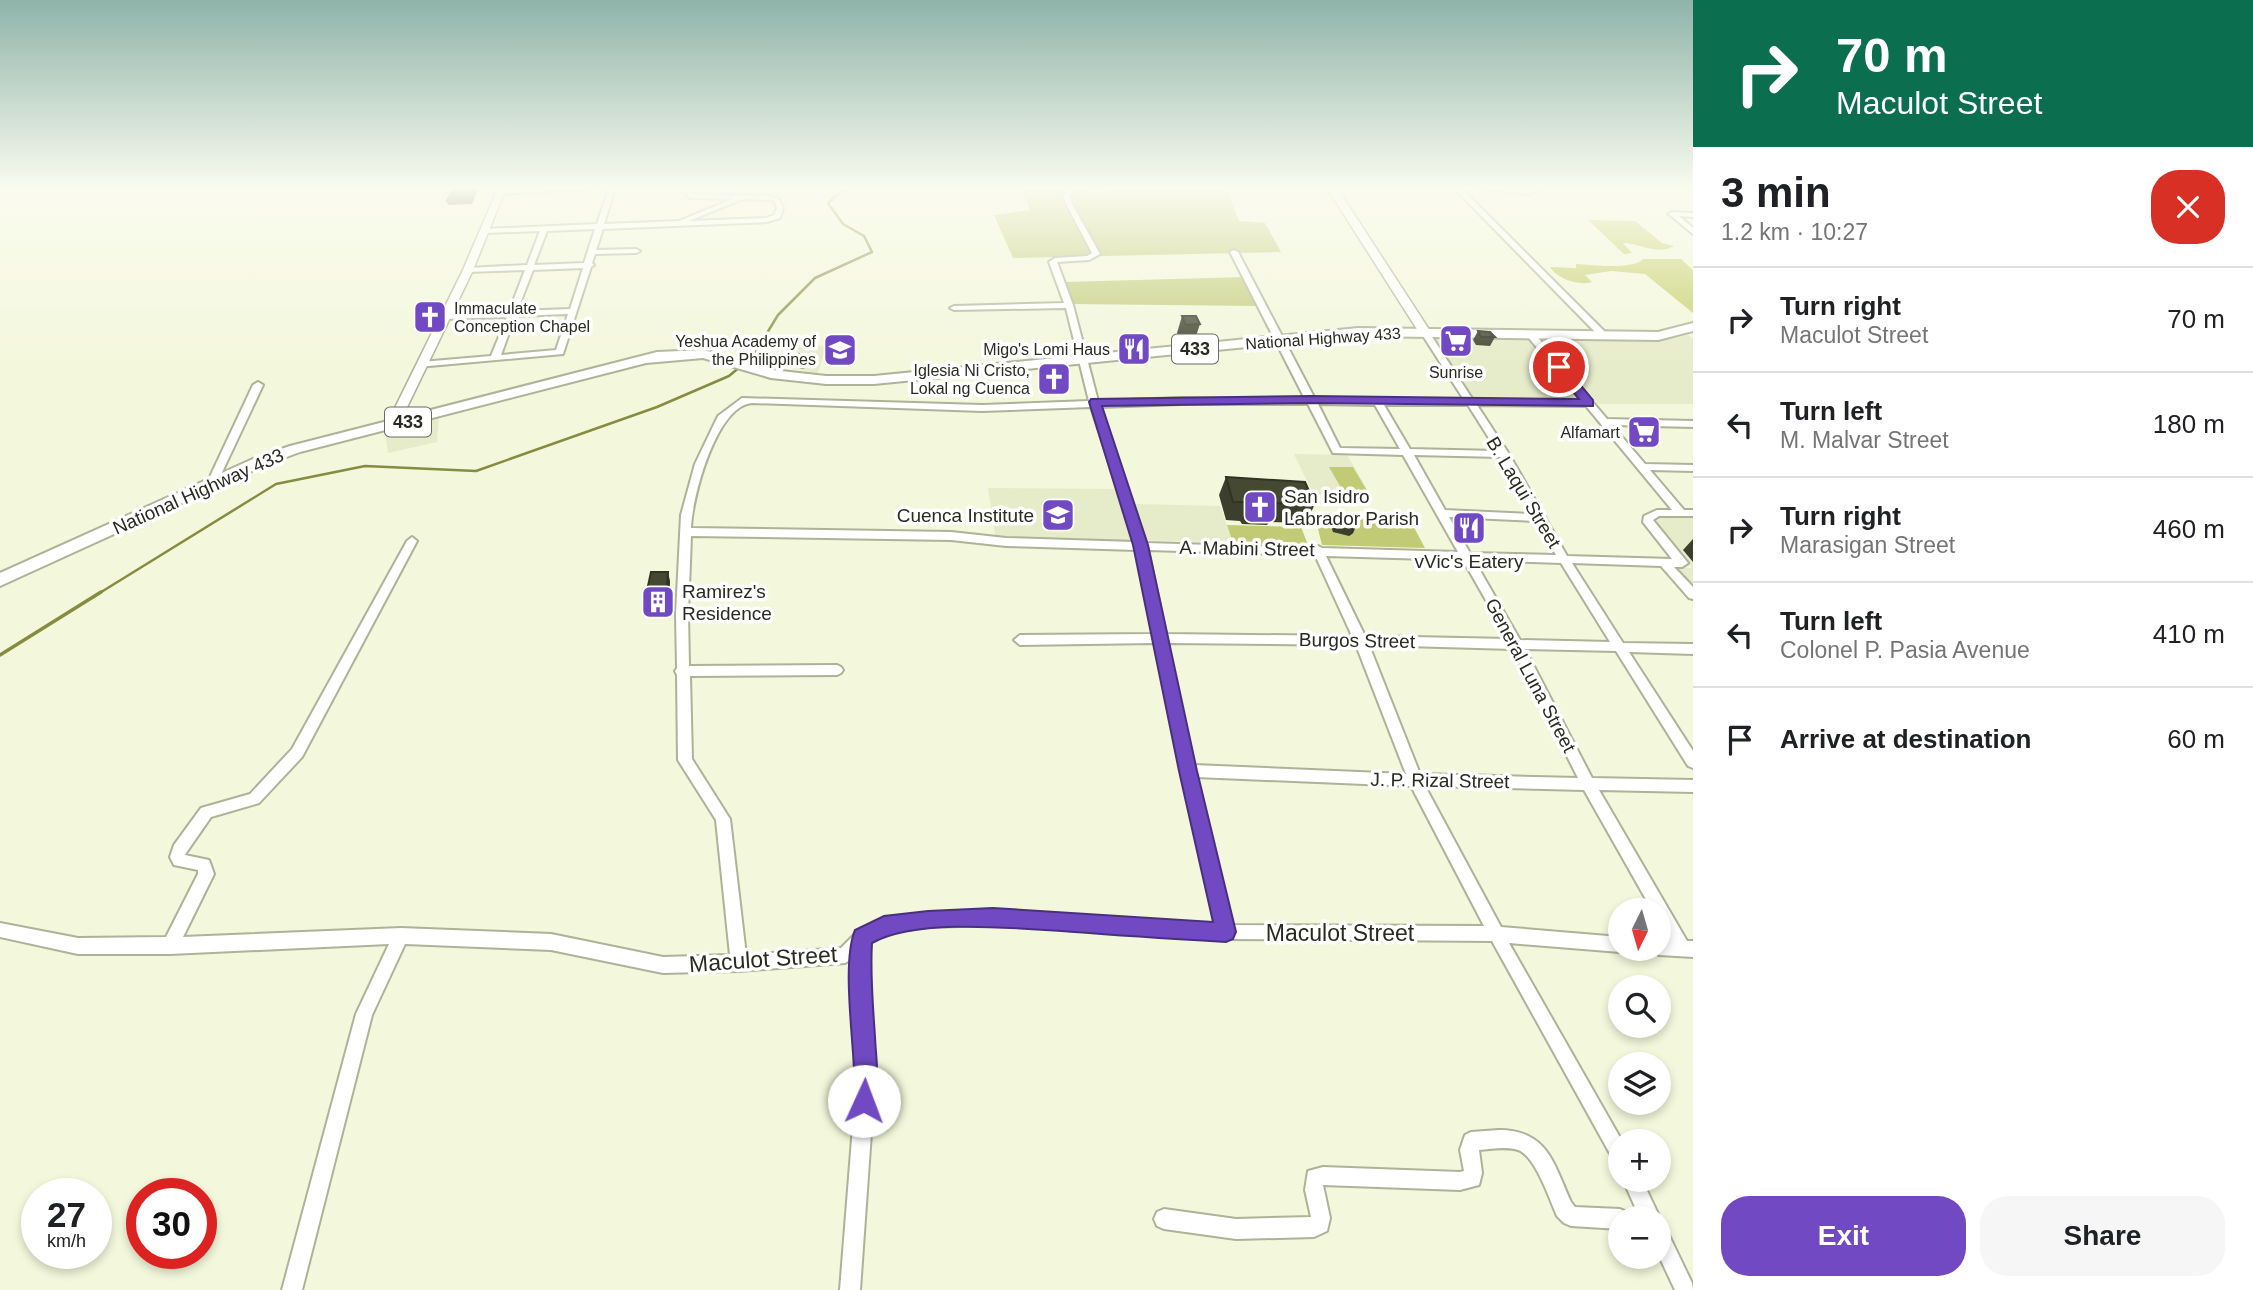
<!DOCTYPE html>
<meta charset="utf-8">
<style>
:root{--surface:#fff;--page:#f6f6f6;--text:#202124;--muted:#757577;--line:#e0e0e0;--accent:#714ac3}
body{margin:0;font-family:Helvetica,sans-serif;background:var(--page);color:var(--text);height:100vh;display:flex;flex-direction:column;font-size:26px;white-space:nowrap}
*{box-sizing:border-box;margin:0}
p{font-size:23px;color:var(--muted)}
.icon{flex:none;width:38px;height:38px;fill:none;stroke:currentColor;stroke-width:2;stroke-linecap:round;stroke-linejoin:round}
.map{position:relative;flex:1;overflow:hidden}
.side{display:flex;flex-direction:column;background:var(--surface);width:560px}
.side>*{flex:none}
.hud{background:#0b6e4f;color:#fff;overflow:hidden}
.needle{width:46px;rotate:185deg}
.fabs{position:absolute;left:1608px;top:898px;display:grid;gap:14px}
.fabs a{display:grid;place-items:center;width:63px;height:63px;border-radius:50%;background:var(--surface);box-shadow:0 4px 10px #0003;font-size:35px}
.speed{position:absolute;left:21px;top:1178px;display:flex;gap:14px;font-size:35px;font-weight:700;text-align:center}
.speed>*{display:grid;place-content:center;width:91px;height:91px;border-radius:50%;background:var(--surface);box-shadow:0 4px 10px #0003;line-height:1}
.speed small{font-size:18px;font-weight:400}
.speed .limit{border:10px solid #d22;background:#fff;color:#111}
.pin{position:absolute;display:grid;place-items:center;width:60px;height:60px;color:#fff;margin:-30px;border:4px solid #fff;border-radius:50%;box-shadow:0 2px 7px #0007}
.me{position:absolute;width:77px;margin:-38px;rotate:2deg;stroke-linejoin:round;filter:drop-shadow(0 0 5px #0008)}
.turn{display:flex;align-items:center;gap:24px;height:147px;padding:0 28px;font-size:32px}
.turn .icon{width:91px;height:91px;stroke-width:2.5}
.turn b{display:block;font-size:49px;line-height:60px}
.round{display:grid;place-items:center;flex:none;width:74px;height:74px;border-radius:28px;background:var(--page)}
.headline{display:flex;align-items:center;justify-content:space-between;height:119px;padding:0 28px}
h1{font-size:42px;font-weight:700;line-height:52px}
.cta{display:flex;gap:14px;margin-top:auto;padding:14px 28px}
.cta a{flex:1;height:80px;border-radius:28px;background:var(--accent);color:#fff;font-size:28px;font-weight:700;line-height:80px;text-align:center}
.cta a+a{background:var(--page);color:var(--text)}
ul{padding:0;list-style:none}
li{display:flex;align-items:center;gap:21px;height:105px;padding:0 28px;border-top:2px solid var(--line)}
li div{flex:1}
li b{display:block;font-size:26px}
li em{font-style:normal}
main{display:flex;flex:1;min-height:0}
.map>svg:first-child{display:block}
.built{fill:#e6ebc9}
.green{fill:#c1cb75}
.forest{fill:#c4ce67}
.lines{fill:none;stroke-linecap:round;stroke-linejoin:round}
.stream-far1{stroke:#848c40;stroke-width:2.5}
.stream{stroke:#848c40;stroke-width:3.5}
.minor-casing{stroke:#aeb298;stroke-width:4}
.tertiary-casing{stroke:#aeb298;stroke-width:3}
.secondary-casing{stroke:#aeb298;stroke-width:3}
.primary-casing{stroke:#aeb298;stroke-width:4}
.minor{fill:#fff;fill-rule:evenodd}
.tertiary{fill:#fff;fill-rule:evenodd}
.secondary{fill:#fff;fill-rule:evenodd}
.primary{fill:#fff;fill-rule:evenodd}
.wall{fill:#3c3f2b}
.shaded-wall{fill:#313323}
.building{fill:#464932;stroke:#313323;stroke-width:2}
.route{fill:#714ac3;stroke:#49307f;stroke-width:2}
.labels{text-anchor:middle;stroke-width:7;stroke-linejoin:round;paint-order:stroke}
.far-poi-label{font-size:16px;fill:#292b21;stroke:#fff;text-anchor:end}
.far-street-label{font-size:16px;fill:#292b21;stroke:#fff}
.shield{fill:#fff;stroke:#696b64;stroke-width:2}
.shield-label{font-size:18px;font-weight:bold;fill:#292b21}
.street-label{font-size:19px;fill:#292b21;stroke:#fff}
.poi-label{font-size:19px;fill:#292b21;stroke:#fff;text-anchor:start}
.near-street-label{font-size:23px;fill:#292b21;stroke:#fff}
</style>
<main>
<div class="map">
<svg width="1693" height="1290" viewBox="0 0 1693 1290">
<rect width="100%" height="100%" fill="#f3f7db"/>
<g class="built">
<path d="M1688,335l5,4v65h-95l-54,-64 111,1z"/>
<path d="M1429,336l98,3 54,61h-111z"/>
<path d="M793,340l33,7 -8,26 -40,-7z"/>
<path d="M439,416l-2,26 -49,11 -3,-23z"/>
<path d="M1294,454l53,1 24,41 -57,-1z"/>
<path d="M988,488l128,1 18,54 -138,-2z"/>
<path d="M1135,504l85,2 13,37 -87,-3z"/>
<path d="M1663,516l30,1v72l-18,-21h17l-36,-47z"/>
</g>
<g class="green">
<path d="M1021,188h62l2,4 141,-4 13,33 26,2 16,29 -268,6 -19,-43 36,-5z"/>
<path d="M1246,277l15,29 -190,-2 -6,-22z"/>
<path d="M1329,467h24l16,27 -25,-1z"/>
<path d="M1328,518l82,2 15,28 -103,-3 -4,-16 5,-10z"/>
<path d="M1227,525l74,2 7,18 -75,-2z"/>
</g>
<g class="forest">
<path d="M1588,220l47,1 27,22 12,3c-16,10 -34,-3 -51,-3l9,10 -8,1z"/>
<path d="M1643,259h38l12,11v43l-48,-39 -34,-3 -26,4 7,7c-12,4 -35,-3 -42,-15l26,1v-4c16,1 57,6 67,-5z"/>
</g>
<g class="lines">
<path class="stream-far1" d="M98,594l178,-110 89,-18 111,5 181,-64 72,-31 24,-20 25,-41 37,-37 57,-26 -8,-16 -21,-12 -15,-21 17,-15"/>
<path class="stream" d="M0,655l101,-63"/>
<defs>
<g id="minor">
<path d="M542,188h65l-107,6 -3,-2 3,-2z"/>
<path d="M609,188h6l-11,36 75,-3 53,-22 -42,-1 -3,-2 -1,-8h6l1,6 78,2 8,3 4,9 -3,10 -13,4 -164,7 -7,21 40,-1 4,2 -4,2 -41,1 -3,9 2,2 -3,2 -28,87 -145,13 -1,-2 4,-3 70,-6 16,-39 -62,2 -4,-2 4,-2 64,-3 16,-42 -57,2 -4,-2 4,-2 59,-3 13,-34 -54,2 -4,-2 1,-2 114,-5zM743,199l27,1 4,1 3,7 -3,7 -8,3 -77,3zM595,229l-11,34 -50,2 13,-34zM583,268l-13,41 -53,2 16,-41zM568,314l-12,36 -55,5 14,-39z"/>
<path d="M1070,188h7l-7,7 1,7 29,52 -11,6 -32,2 16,43 25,96 83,-3 124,1 -75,-147 4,-2 4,2 77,147 149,1 -44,-69 4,-3 3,1 46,71h108l-53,-63v-4h6l73,86 86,2v6l-81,-2 33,39 48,1v6l-43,-1 34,40h9v6h-34l-6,4 35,43 -6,4h-8l19,20v12l-4,-1 -28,-32 -89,-3 51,80 70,1v10l-64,-2 64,99v17l-5,-2 -72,-115 -91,-2 67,129 101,2v12l-94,-2 88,151h6v16l-34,-2 -6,-3 -1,-4h7v-9l10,1 -10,-17v-13h-7l-68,-120 -159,-4 76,141 119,10v11h6l-6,4 -111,-9 113,198h-2v23l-6,-3 -122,-220 -267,-2 -232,-14 -65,2 -42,6 -16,8 -2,27 7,108 -15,214h-20l17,-214 -4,-118 -8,5 -106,8 -76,2 -112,-23 -146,-6 -33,71 -70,275h-20l74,-276 33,-70 -219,10h-92l-78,-17v-14l78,15 88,-1 32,-63v-4l-24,-5 -4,-8 4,-12 27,-37 49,-14 42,-45 115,-208 5,-4 5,4 -115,216 -43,46 -48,14 -25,36 -1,2 24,5 5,14 -31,63 218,-9 150,6 112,23 67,-2 -14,-135 -38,-60 -1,-85 -2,-4 2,-3 -1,-54 5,-99 14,-51 23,-48 24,-18 240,7 107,-4 -23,-93 -112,2 -4,-2 4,-2 110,-3 -15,-41 6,-4 32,-2 5,-3 -27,-51 -1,-7zM752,403l230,8 109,-4 44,135 -129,-4 -55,-6 -260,-4c1,-30 25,-122 61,-125zM1181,404h127l25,49 70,2 55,97 -136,-4 -4,-2 -4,2 -168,-5 -46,-136zM1318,404l57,1 25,44 -60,-1zM1384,405h84l29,46 -87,-2zM1477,405l109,1 86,104h-15l-13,6 -1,6 29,37 -105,-3 -58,-102zM1414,455l87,2 32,57 -88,-4zM1449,517l88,4 19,34 -86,-2zM691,536l260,4 55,6 130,4 17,84 -133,1 -6,5 6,5 135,-2 60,281 -222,-13 -65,2 -50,8 -21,11 -16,16 -95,7 -16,-136 -38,-60 -2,-83 147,-1 4,-2 2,-3 -2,-3 -4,-2 -148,1 -1,-52zM1148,550l167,5 37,81 -186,-2zM1326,556l137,4 45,79 -143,-3zM1474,560l87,3 49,79 -90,-2zM1167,643l189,2 50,129 -212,-9zM1369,645l144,4 65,129 -158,-4zM1196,777l215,9 73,140 -253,-1z"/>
<path d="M1454,188h7l146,146v4h-6z"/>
<path d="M1479,188l49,2 13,-2 -12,6z"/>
<path d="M1672,212l21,1v4l-14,-1 14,12v6l-23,-19 -2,-1z"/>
<path d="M258,382l5,3 -46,98 -5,3 -4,-1 -1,-2 46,-98z"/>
<path d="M1499,1130c49,0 55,35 72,72l4,5 45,2 7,3 2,6h-9v11l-49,-3 -7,-3 -7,-7c-7,-16 -22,-61 -39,-66 -12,-4 -27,-1 -39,0l3,23 -3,12 -19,5 -137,-5 7,33 -3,13 -13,6 -78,2 -72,-10 -7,-3 -3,-7 3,-7 7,-3 72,10 75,-2 -6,-27 3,-19 15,-4 137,5 4,-1 -4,-21 5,-15 6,-3z"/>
<path d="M1623,1180h19l18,38 -1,1 -19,-1z"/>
<path d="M1659,1226l7,3 26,54 1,7h-18l-16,-34z"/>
</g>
<path id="tertiary" d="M498,188h8l-33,82 -75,156 -2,3h-8l-2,-3 77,-156z"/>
<path id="secondary" d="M1327,188h10l93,143 -2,3h-8z"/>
<path id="primary" d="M1693,323v8l-35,9 -300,-4 -484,48h-48l-55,-6 -68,-20 -57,5 -346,89 -35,13 -265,121v-13l253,-114 37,-13 367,-94 47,-2 68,20 54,6h48l484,-48 300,4z"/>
</defs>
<use href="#minor" class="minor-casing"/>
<use href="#tertiary" class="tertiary-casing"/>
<use href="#secondary" class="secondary-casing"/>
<use href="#primary" class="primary-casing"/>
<use href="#minor" class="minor"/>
<use href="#tertiary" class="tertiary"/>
<use href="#secondary" class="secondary"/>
<use href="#primary" class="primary"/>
</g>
<g class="wall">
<path d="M453,188h25v1l-6,15 -24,1 -1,-4z"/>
<path d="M1182,316l18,8 -6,18h-13l-4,-9z"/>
<path d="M1478,331l17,6 -5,9 -14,-1 -3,-5z"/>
<path d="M808,360l-4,9 -9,-2 -1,-4z"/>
<path d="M1226,477l89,27 -9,19 -37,-1 -2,3 -25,-1 -2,-3 -14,-1 -7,-25z"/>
<path d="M1335,518l20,1 -2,14 -4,3 -16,-4 -2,-5z"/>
<path d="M1693,539v23l-10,-12z"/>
<path d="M670,581l-2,27 -21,1 -2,-9z"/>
</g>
<g class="shaded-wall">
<path d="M475,188l3,1 -6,15 -1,-4z"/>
<path d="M808,356v4l-4,9v-5z"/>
<path d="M1357,524l-4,9 -4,3 5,-9z"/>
<path d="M668,572l2,9 -2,27 -2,-9z"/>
</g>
<g class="building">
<path d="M453,188h22l-4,12 -24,1z"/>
<path d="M1182,316h14l4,8 -14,1z"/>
<path d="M1478,331l12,1 5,5h-14z"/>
<path d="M799,354l9,2 -4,8 -10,-1z"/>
<path d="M1226,477l79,5 10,22 -41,-1 1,4 -25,-1 -2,-4h-15z"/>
<path d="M1339,515h9l7,4 2,5 -3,3 -16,-4 -3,-5z"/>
<path d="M651,572h17l-2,27 -21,1z"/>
</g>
<linearGradient id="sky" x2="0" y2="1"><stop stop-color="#8fb4aa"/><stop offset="0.51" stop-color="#fafbef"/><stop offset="1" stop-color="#fafbef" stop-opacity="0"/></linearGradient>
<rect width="1693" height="369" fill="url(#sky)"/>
<path class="route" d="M1559,363l4,1 30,36v6l-282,-3 -209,3 46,139 49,226 39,161 -3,7 -7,3c-51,-3 -101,-6 -151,-10 -54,-3 -156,-15 -203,11 -2,31 1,63 3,94 1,23 6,50 -3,72l-8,3 -8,-3c-5,-13 -1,-25 -2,-38 -1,-36 -12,-109 1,-141l29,-14 44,-5 65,-3 220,14 -34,-151 -46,-226 -44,-143 2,-3 220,-3 268,3 -26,-32z"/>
<defs>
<symbol id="church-square" viewBox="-11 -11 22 22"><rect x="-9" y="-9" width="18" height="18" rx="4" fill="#714ac3" stroke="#fff"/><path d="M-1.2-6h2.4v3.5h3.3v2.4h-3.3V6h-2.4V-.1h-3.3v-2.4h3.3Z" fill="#fff"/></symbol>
<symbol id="supermarket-square" viewBox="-11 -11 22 22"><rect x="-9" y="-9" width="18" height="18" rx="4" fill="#714ac3" stroke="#fff"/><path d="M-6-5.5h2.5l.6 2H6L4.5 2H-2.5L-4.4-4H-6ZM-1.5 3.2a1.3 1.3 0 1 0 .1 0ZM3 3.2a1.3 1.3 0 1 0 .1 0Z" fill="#fff"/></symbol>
<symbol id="restaurant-square" viewBox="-11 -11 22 22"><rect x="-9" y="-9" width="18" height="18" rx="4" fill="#714ac3" stroke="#fff"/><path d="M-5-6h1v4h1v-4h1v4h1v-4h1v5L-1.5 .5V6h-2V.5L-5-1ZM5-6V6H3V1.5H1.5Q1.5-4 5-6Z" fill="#fff"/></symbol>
<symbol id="school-square" viewBox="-11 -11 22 22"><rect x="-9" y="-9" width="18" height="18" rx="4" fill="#714ac3" stroke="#fff"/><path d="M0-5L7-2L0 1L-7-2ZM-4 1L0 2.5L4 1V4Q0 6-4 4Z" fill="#fff"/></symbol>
<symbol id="building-square" viewBox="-11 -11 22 22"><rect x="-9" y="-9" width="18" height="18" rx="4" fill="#714ac3" stroke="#fff"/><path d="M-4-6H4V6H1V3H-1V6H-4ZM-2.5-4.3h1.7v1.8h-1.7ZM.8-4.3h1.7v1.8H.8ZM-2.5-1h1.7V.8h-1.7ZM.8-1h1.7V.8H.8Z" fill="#fff"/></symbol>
</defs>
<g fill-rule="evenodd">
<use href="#church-square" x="411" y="298" width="38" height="38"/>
<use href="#supermarket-square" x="1437" y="322" width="38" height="38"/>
<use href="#restaurant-square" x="1115" y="330" width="38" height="38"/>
<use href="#school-square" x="821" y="331" width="38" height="38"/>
<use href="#church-square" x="1035" y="360" width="38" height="38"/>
<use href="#supermarket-square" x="1625" y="413" width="38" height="38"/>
<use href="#church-square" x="1241" y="488" width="38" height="38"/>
<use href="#school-square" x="1039" y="496" width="38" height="38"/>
<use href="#restaurant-square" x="1450" y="509" width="38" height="38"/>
<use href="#building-square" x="639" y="583" width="38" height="38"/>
</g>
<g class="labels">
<g class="far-poi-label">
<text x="454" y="314" text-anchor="start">Immaculate<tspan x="454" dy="18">Conception Chapel</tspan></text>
<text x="816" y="347">Yeshua Academy of<tspan x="816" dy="18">the Philippines</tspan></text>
<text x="1110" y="355">Migo's Lomi Haus</text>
<text x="1030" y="376">Iglesia Ni Cristo,<tspan x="1030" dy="18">Lokal ng Cuenca</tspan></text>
<text x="1456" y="378" text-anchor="middle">Sunrise</text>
<text x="1620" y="438">Alfamart</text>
</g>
<g class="far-street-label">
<text transform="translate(1323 338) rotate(-4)" y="6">National Highway 433</text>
</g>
<g class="shield">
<rect x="1172" y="334.5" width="46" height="29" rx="5"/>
<rect x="385" y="407.5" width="46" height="29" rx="5"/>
</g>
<g class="shield-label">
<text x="1195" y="355">433</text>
<text x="408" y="428">433</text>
</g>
<g class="street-label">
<text transform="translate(198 491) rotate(-24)" y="7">National Highway 433</text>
<text transform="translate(1524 492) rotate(59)" y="7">B. Laqui Street</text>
<text transform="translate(1247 548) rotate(1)" y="7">A. Mabini Street</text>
<text transform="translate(1357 640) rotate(1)" y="7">Burgos Street</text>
<text transform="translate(1531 675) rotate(62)" y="7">General Luna Street</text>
<text transform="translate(1440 780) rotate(1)" y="7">J. P. Rizal Street</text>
</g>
<g class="poi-label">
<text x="1284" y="503">San Isidro<tspan x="1284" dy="22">Labrador Parish</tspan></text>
<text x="1034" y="522" text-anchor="end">Cuenca Institute</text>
<text x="1469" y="568" text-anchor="middle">vVic's Eatery</text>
<text x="682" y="598">Ramirez's<tspan x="682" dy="22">Residence</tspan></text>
</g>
<g class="near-street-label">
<text x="1340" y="941">Maculot Street</text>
<text transform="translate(763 959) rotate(-4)" y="8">Maculot Street</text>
</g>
</g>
</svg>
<div class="fabs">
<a><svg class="needle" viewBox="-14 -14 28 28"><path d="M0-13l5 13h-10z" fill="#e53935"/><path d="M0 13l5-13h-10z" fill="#757577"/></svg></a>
<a><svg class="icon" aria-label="search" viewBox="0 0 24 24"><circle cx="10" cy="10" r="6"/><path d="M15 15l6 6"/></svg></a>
<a><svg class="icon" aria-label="layers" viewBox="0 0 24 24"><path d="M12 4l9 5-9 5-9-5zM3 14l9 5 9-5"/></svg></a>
<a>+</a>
<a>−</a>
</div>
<div class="speed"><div>27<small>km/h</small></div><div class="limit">30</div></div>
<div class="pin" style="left:1559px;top:367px;background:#d93025"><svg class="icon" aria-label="arrive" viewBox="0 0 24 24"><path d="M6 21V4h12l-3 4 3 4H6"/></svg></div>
<svg class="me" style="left:864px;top:1101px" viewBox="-20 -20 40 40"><circle r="19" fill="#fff"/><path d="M0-13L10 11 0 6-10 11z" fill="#714ac3"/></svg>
</div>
<section class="side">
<div class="hud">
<div class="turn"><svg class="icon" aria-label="right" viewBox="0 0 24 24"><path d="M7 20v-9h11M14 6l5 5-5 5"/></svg><div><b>70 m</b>Maculot Street</div></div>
</div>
<div class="headline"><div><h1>3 min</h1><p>1.2 km · 10:27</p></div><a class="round" style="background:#d93025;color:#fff"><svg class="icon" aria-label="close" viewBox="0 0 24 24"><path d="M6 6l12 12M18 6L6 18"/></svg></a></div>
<ul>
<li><svg class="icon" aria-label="right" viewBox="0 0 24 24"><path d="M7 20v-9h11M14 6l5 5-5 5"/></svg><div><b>Turn right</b><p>Maculot Street</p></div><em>70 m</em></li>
<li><svg class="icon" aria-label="left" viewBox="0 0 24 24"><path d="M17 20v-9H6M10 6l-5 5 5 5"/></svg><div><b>Turn left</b><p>M. Malvar Street</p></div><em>180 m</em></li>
<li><svg class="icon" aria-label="right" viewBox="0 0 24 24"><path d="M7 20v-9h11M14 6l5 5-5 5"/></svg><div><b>Turn right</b><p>Marasigan Street</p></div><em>460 m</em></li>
<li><svg class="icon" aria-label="left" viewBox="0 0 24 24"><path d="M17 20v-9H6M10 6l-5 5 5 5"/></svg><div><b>Turn left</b><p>Colonel P. Pasia Avenue</p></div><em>410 m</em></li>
<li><svg class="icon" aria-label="arrive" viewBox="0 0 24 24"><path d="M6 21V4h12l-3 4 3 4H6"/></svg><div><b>Arrive at destination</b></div><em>60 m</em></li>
</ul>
<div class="cta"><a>Exit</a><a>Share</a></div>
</section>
</main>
